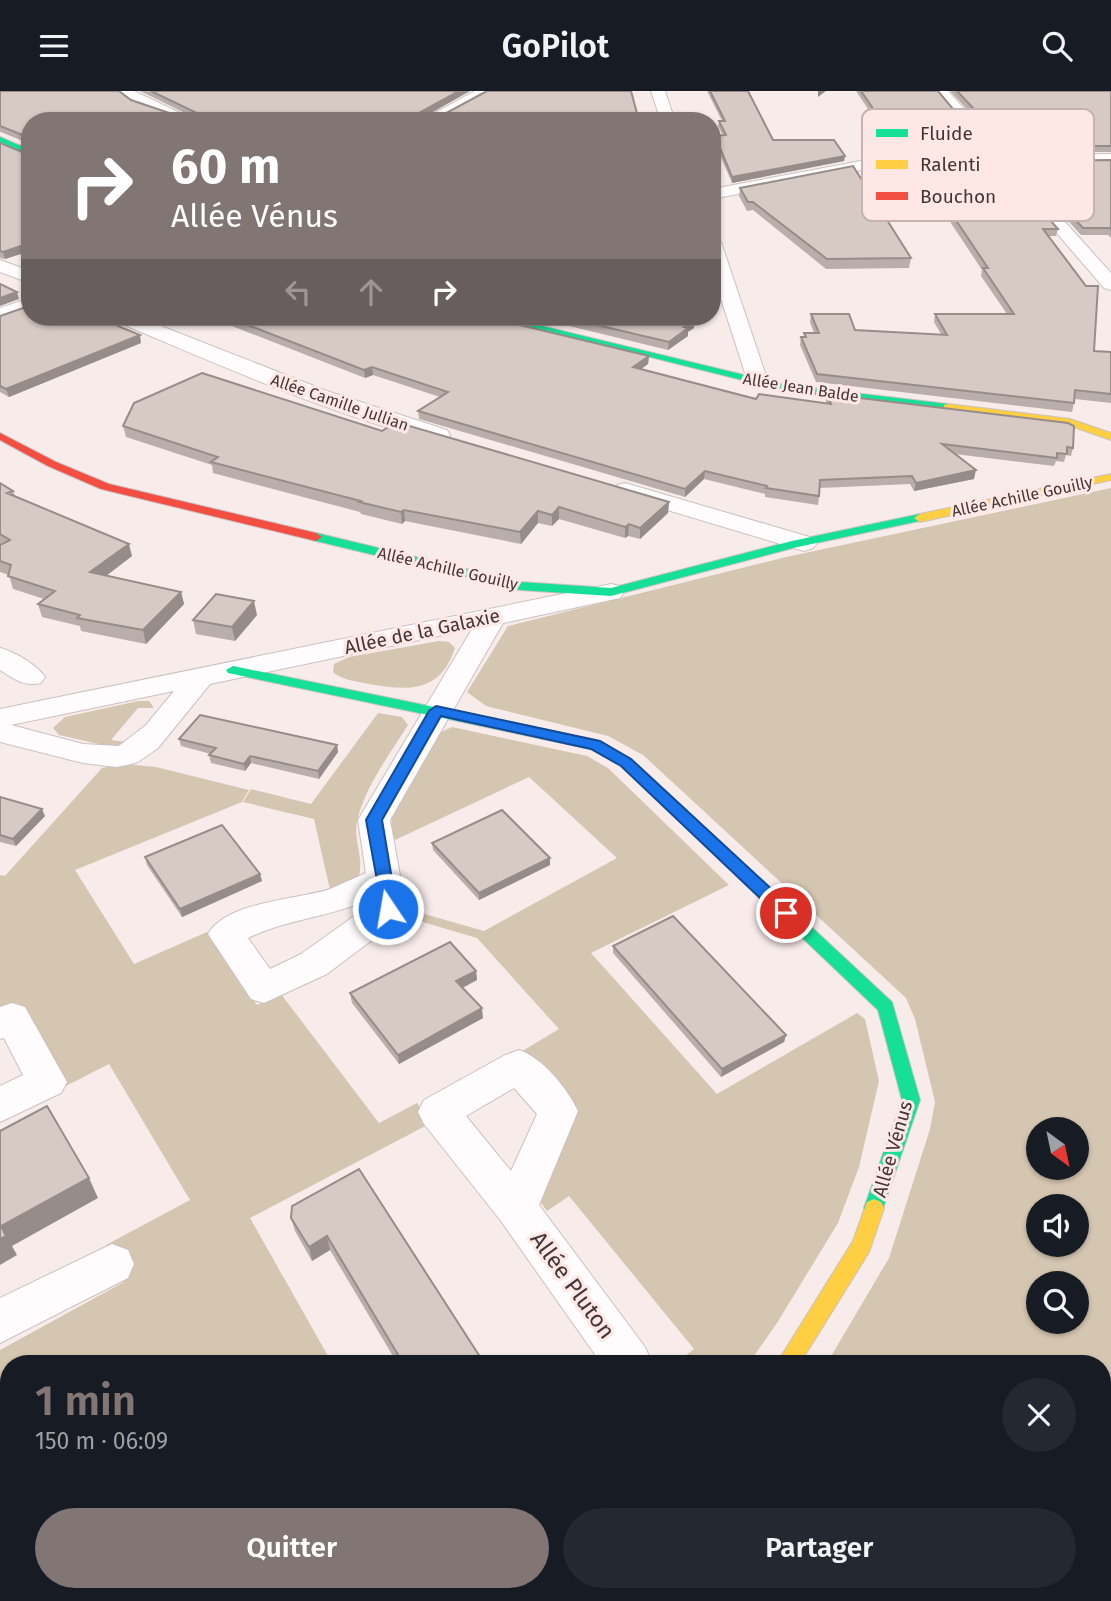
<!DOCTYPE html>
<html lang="fr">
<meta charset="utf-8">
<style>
:root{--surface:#171b24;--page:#242831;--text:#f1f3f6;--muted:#9ea1a6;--accent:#827675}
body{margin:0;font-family:"Fira Sans",sans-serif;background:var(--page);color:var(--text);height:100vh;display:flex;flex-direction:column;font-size:26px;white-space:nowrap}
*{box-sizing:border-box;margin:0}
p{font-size:23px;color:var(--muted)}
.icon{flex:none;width:38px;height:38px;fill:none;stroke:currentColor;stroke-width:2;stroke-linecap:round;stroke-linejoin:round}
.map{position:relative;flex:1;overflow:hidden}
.sheet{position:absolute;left:0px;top:1264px;width:1111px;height:247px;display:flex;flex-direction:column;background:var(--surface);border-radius:28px 28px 0 0;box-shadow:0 2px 5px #0004}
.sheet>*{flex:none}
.guide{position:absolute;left:21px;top:21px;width:700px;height:214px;border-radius:28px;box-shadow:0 2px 5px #0004;background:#827675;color:#fff;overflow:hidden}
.needle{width:46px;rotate:147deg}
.tools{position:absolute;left:1026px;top:1026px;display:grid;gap:14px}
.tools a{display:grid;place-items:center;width:63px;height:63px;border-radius:50%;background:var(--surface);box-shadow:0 2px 5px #0004;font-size:35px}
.pin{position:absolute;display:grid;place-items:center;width:60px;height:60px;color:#fff;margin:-30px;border:4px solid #fff;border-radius:50%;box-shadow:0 2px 7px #0007}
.me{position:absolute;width:77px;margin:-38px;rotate:348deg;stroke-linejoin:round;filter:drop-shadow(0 0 5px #0008)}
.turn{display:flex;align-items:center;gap:24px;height:147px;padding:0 35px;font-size:32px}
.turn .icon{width:91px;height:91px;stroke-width:2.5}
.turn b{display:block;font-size:49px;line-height:60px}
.lanes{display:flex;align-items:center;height:66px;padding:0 35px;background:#0003;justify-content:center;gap:35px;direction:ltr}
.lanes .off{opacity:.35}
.round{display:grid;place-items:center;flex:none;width:74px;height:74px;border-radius:37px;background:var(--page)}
.overview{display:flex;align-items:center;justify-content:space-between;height:119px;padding:0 35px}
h1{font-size:42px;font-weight:600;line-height:52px;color:var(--accent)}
.button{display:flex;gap:14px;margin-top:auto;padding:14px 35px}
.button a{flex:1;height:80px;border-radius:42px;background:var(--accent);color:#fff;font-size:28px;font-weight:600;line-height:80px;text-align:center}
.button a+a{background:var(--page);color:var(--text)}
header{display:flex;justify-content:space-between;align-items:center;height:91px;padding:0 35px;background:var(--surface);font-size:32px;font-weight:600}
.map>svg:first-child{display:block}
.forest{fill:#d5c6b1;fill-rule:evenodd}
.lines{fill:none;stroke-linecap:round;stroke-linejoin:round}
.street-casing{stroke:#cbc1c0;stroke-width:2}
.fast-casing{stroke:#cbc1c0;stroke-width:2}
.slow-casing{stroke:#cbc1c0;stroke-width:2}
.jam-casing{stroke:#cbc1c0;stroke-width:2}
.street{fill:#fefcfc;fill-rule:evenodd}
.fast{fill:#16e098;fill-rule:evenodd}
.slow{fill:#ffcf43;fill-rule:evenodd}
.jam{fill:#f24e42;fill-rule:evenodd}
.wall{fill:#b9aea9}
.shaded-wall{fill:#968d8a}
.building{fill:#d7cac5;stroke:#968d8a;stroke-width:2}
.route{fill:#1a73e8;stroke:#114b97;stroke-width:2}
.labels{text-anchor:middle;stroke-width:6;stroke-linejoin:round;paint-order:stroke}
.far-street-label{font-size:16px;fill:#423736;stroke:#fee7e5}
.street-label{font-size:19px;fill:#423736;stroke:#fee7e5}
.near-street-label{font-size:23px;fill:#423736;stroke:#fee7e5}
.key{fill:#fee7e5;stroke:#c6b2b0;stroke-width:2}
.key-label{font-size:19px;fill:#423736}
</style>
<header><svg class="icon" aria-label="menu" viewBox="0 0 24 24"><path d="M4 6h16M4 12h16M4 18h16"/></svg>GoPilot<svg class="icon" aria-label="search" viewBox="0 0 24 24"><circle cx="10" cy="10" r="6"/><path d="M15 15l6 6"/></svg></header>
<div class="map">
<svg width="1111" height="1510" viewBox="0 0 1111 1510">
<rect width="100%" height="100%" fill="#f8eceb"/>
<g class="forest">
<path d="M1111,397v1113h-631l20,-8h602v-230h-275l62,-105 41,-129 5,-27 -20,-83 -9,-21 -263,-243 -35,-19 -122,-30 -19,-14 41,-66 278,-69zM1038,1038h38v38h-38zM1038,1115h38v38h-38zM1038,1192h38v38h-38z"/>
<path d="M439,550l10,1 6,6c-15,45 -46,43 -86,36 -13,-3 -25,-3 -36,-12l1,-8 15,-7z"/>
<path d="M138,610h11l5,7h-16l-27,32 15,2 -14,5 -53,-12 -6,-7 12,-11z"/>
<path d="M378,622l24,4 6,8c-18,29 -44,63 -51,97 -4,21 9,37 0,60l-27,8 -16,-71 -71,-17 8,-13 60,15z"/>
<path d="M452,636l135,29 21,12 121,117 -138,68 126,141 140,-81 8,6 14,62 -20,86 -21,56 -61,100 -28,40h-73l18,-14 -125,-153 -22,15 -12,-16 42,-84 -49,-58h-9l40,-24 -82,-91 -75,-22 5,-7 77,22 133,-73 -88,-81 -134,63 -4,-13 1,-12 45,-81z"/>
<path d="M125,673l31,3 93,23 -7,12 -167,68 59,94 73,-32 50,73 24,-11 98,129 38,-20 14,20 -181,95 82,145h-323v113l-9,-29v-97l124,-68 -18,-37 84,-45 -81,-136 -43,22 -43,-80 -23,10v-141l5,1 97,-108z"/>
<path d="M45,1502h267l-21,8h-243z"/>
</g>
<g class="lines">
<defs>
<g id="street">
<path d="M117,0h17l63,30c-26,0 -61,-11 -80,-30z"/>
<path d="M475,0h18l-54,30h-19z"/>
<path d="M651,0h14l10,30h-14z"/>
<path d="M934,0h14l58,64 105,-1v10l-97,1 97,108v17l-7,-2 -118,-137 -67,8 -207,40v-10l207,-39 59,-7z"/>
<path d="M712,146l9,5 44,131 -6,12h-14l-4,-4 4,-8 -33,-102z"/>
<path d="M0,169l30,11v12l-30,-11z"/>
<path d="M30,207v13l-30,10v-13z"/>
<path d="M112,226h26l189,74 120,39 3,5 -3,5 -8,2c-111,-28 -219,-77 -324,-121z"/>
<path d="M625,392l188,55 4,5 -4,5 -9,3 -187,-56 -4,-5 4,-5z"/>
<path d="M611,493l9,2 4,6 -4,6 -117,25 -113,197 16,89 -5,9 -74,56 -63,29 -13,-4 -43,-65c19,-33 89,-34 122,-45 12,-5 24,-11 36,-16l-8,-53 114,-191 -262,55 -52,64 -20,14 -11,3 -11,2 -33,-4 -83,-21v-33zM174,600l-28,34 -27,21 -36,-2 -72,-19zM370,808l1,5 -70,50 -31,15 -22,-31c39,-19 83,-21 122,-39z"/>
<path d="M0,557c15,4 36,16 45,29l-4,6c-17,4 -27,-4 -41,-13z"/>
<path d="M12,912l13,4 42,75 -6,11 -61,29v-36l23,-11 -19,-37 -4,1v-32z"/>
<path d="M519,959c24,8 48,38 59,61l-39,94 106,142 7,16h-51l-100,-142 -77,-97 -6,-12 6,-12 81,-45zM514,997l23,26 -26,57 -45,-55z"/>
<path d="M112,1153l16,6 6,14 -6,14 -128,65v-45z"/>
<path d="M373,1502h68l-3,8h-68z"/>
</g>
<g id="fast">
<path d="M0,46l30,13v5l-30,-13z"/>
<path d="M490,226h15l281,68 162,19 5,3 -5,3 -162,-19z"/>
<path d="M920,423l4,2v4l-131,28 -182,48 -91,-6 -208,-50 -2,-3 6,-4 204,49 91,6 181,-47z"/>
<path d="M233,575l362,74 36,19 261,243 28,98 -39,114 -7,3 -7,-3 -3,-6 38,-108 -24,-90 -257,-245 -30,-16 -363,-76 -2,-3z"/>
</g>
<g id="slow">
<path d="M948,313l122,15 41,14v7l-43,-15 -124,-16v-4z"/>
<path d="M1111,383v6l-191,42 -6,-4 6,-4z"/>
<path d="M874,1108l7,3 3,6 -15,44 -69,111h-23l76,-122 14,-39z"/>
</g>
<path id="jam" d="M0,342l56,29 53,22 207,49 6,4 -6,4 -215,-52 -53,-23 -48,-26z"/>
</defs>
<use href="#street" class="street-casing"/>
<use href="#fast" class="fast-casing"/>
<use href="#slow" class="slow-casing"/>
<use href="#jam" class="jam-casing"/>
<use href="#street" class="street"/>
<use href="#fast" class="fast"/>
<use href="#slow" class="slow"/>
<use href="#jam" class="jam"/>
</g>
<g class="wall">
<path d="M0,0l131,9 44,15 18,2 -53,-26h330l-47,26 -393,4v23l-29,-12h-1z"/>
<path d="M707,0h41l25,49 72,16 -1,5 -112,22 -18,-42 1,-5 8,-1 -5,-9 1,-5h3z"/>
<path d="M856,0h82l35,50 -76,11z"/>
<path d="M950,0h161v61h-104z"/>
<path d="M0,52l27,11 3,-2v99l-25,8 -5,-1z"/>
<path d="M907,66l151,72 -2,7h-7l45,115 17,1v51l-36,-4 -3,13 -256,-30 -16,-37 1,-8h3v-4h10l-4,-11 1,-8 44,16 86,4 -7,-12 1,-8h72l-26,-38 1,-6 -39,-59h-6l-32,-47z"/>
<path d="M1111,69v78l-3,-3h-27l-61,-67 1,-7z"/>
<path d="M740,97l171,70 -2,10 -83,1 -73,-59 -6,1 -8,-15z"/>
<path d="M0,225l107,5 34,22 -132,54 -9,-5z"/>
<path d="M209,226h277l163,39 -1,8 -7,5 115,30 70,4v-9l247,54 -2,8 -5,-1 -2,7 -8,-1 -2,5 -99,-12 19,25 -60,12 -4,-7 -90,4 -2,17 -53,-8v-3l-61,-15 -19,18 -266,-78 -1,-8 22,-14 -67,-22 -8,3z"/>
<path d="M532,226h149l13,11 -6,4v4l-20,14z"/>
<path d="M123,335l259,5 287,71 -1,11 -28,26 -12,-3 -3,2 -66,-19 -7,7 -14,-3 -17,21 -116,-23 -3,3 -41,-10 -1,-2 -147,-39 -1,-8 -86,-28z"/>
<path d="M0,392l13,8 2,5 117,60 -26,20 75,16 3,12 -38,40 -65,-13 -1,-5 -38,-9 -4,-13 6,-5 -31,-10 -4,-14 -9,-3v-27h1l-1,-1z"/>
<path d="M257,524l-22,26 -39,-7 -3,-14z"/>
<path d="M179,648l158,6 1,7 -19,27 -68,-16 -6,8 -34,-8 -2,-8 2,-1 -30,-8z"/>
<path d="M0,706l45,19 -29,30 -16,-4z"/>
<path d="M432,752l118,22 -71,35 -46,-50z"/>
<path d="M145,766l115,17 2,7 -80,36 -35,-52z"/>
<path d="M613,855l173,89 -2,7 -63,35 -108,-124z"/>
<path d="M476,880l1,9 -14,8 20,30 -84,46 -47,-61 -2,-10z"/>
<path d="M292,1115l192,157h-87l-67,-113 -18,11 -17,-30 -4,-13z"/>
</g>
<g class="shaded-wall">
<path d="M459,0h11l-53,30v-7z"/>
<path d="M818,0h8l-8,6z"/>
<path d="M974,43l-1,7 -76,11 1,-7z"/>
<path d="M845,65l-1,5 -112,22v-6z"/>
<path d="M30,152v8l-25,8 -2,-7z"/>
<path d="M17,201l2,7 -19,7v-8z"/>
<path d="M694,229v8l-6,4v4l-20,14 1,-8 15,-15z"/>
<path d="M140,244l1,8 -132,54 -3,-8z"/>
<path d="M649,265l-1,8 -15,11v-8z"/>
<path d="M372,276l1,8 -8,3 -1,-8z"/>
<path d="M976,379l-2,9 -60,12 2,-8z"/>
<path d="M705,380l-1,8 -19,18v-8z"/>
<path d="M669,411l-1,11 -28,26v-11z"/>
<path d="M559,416v12l-7,7v-11z"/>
<path d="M404,419l1,11 -3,3 -1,-12z"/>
<path d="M538,420v12l-17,21 -1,-12z"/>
<path d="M629,433l-1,12 -3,2v-11z"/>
<path d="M129,453l3,12 -38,29 -4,-13z"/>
<path d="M181,501l3,12 -38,40 -3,-14z"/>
<path d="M254,510l3,14 -22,26 -3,-14z"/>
<path d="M337,654l1,7 -19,27 -1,-8z"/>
<path d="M250,665l1,7 -6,8 -1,-7z"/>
<path d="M42,718l3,7 -29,30 -3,-7z"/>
<path d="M550,767v7l-71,35v-7z"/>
<path d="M260,783l2,7 -80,36 -2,-8z"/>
<path d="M476,880l1,9 -20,10 -1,-9z"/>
<path d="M482,917l1,10 -84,46 -1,-9z"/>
<path d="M786,944l-2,7 -63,35 1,-8z"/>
<path d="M89,1087l9,20 -86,48 5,9 -17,10v-26l1,-13z"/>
<path d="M327,1145l3,14 -18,11 -3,-14z"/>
</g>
<g class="building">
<path d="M0,0h119l12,9 44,15 21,2 3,-3 -48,-23h308l-42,23 3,3h19l48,-26h144l8,30h-609v17l-30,-12z"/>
<path d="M710,0h38l25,49h61l11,16 -113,21 -17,-41 11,-1 -7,-14h6z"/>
<path d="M861,0h77l36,43 -76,11z"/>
<path d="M957,0h154v55h-102z"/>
<path d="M0,52l27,11 3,-2v91l-27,9 -3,-1z"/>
<path d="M986,56l72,82h-15l43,57h12l-4,65 17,1v42l-36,-4 -1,13 -257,-29 -16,-37h5l-2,-4h15l-8,-19h38l6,16 92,5 -12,-21h79l-31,-46h5l-43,-64h-6l-32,-47z"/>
<path d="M1111,69v69l-1,-1h-27l-62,-67z"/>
<path d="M853,75l58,92 -84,1 -74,-57h-5l-8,-14z"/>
<path d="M0,193l17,8 -17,6z"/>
<path d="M30,211v15h74l-1,3 37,15 -134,54 -6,-3v-70l29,-10z"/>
<path d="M227,226h259l163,39 -16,11 123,32 3,-5 72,10 -5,-10 242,29 6,3 -1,22 -6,-1v7l-10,-1v5l-115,-14 34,26 -60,13 -4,-7 -92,4 -1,16 -53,-8 1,-2 -62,-15 -20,18 -267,-78 30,-19 -76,-25 -8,3z"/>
<path d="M563,226h118l13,3 -10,7 4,1 -19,14z"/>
<path d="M202,282l180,58 14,-9 273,80 -29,26 -11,-4 -4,3 -66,-20 -7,8 -14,-4 -18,21 -116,-22 -3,2 -42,-10 2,-1 -150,-39 7,-5 -95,-31 11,-23z"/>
<path d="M0,392l13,8 -6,2 122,51 -39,28 91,20 -38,38 -66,-12 3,-3 -42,-11 17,-13 -47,-15 3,-11 -11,-4v-16l10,-5 -10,-6z"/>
<path d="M216,503l38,7 -22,26 -39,-7z"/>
<path d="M200,624l137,30 -19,26 -68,-15 -6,8 -35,-9 7,-7 -37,-9z"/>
<path d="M0,706l42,12 -29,30 -13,-4z"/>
<path d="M502,719l48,48 -71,35 -47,-50z"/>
<path d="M222,734l38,49 -80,35 -35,-52z"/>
<path d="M673,825l113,119 -64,34 -109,-123z"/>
<path d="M450,851l26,29 -20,10 26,27 -84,47 -48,-62z"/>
<path d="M47,1015l42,72 -88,48 5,10 -6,3v-108z"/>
<path d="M359,1078l125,194h-81l-76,-127 -18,11 -18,-29 1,-12z"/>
</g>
<path class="route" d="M436,615l164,35 31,18 161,149 2,5 -2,4h-12l-159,-151 -30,-17 -150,-33 -59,104 15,89 -9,6 -5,-2 -17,-93 63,-109z"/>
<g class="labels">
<g class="far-street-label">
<text transform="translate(801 296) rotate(9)" y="6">Allée Jean Balde</text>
<text transform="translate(340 311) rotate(19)" y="6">Allée Camille Jullian</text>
<text transform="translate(1022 405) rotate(-12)" y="6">Allée Achille Gouilly</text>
<text transform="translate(448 477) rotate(13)" y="6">Allée Achille Gouilly</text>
</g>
<g class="street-label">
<text transform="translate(422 540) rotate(-12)" y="7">Allée de la Galaxie</text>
<text transform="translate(892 1058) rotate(-74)" y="7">Allée Vénus</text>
</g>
<g class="near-street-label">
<text transform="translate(573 1194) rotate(54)" y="8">Allée Pluton</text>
</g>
</g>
<rect x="862" y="18" width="232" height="112" rx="10" class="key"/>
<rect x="876" y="38" width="32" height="8" fill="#16e098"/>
<rect x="876" y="69" width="32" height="9" fill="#ffcf43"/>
<rect x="876" y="101" width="32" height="8" fill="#f24e42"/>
<g class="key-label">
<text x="920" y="49">Fluide</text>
<text x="920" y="80">Ralenti</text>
<text x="920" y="112">Bouchon</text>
</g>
</svg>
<div class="tools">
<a><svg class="needle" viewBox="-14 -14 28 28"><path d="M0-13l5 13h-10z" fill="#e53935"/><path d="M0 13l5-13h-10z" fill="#9ea1a6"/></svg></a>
<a><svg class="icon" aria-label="sound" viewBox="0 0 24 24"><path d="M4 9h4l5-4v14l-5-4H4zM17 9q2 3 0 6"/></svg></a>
<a><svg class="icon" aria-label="search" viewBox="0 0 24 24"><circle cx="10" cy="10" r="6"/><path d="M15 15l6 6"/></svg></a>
</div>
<div class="pin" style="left:786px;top:822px;background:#d93025"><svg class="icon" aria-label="arrive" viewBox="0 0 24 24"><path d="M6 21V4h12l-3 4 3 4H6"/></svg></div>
<svg class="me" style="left:388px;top:818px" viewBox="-20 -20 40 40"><circle r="17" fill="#1a73e8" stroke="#fff" stroke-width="3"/><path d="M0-11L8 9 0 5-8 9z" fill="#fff"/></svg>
<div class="guide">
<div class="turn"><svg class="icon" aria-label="right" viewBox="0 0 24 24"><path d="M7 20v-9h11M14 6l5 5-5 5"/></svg><div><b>60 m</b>Allée Vénus</div></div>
<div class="lanes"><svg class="icon off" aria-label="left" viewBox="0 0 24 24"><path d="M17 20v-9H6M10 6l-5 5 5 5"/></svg><svg class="icon off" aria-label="ahead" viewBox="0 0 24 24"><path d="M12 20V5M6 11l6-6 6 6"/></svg><svg class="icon" aria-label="right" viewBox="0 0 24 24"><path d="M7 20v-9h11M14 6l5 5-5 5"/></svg></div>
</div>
<section class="sheet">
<div class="overview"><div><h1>1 min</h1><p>150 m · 06:09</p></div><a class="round"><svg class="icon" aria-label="close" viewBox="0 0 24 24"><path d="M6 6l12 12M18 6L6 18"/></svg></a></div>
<div class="button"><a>Quitter</a><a>Partager</a></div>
</section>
</div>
